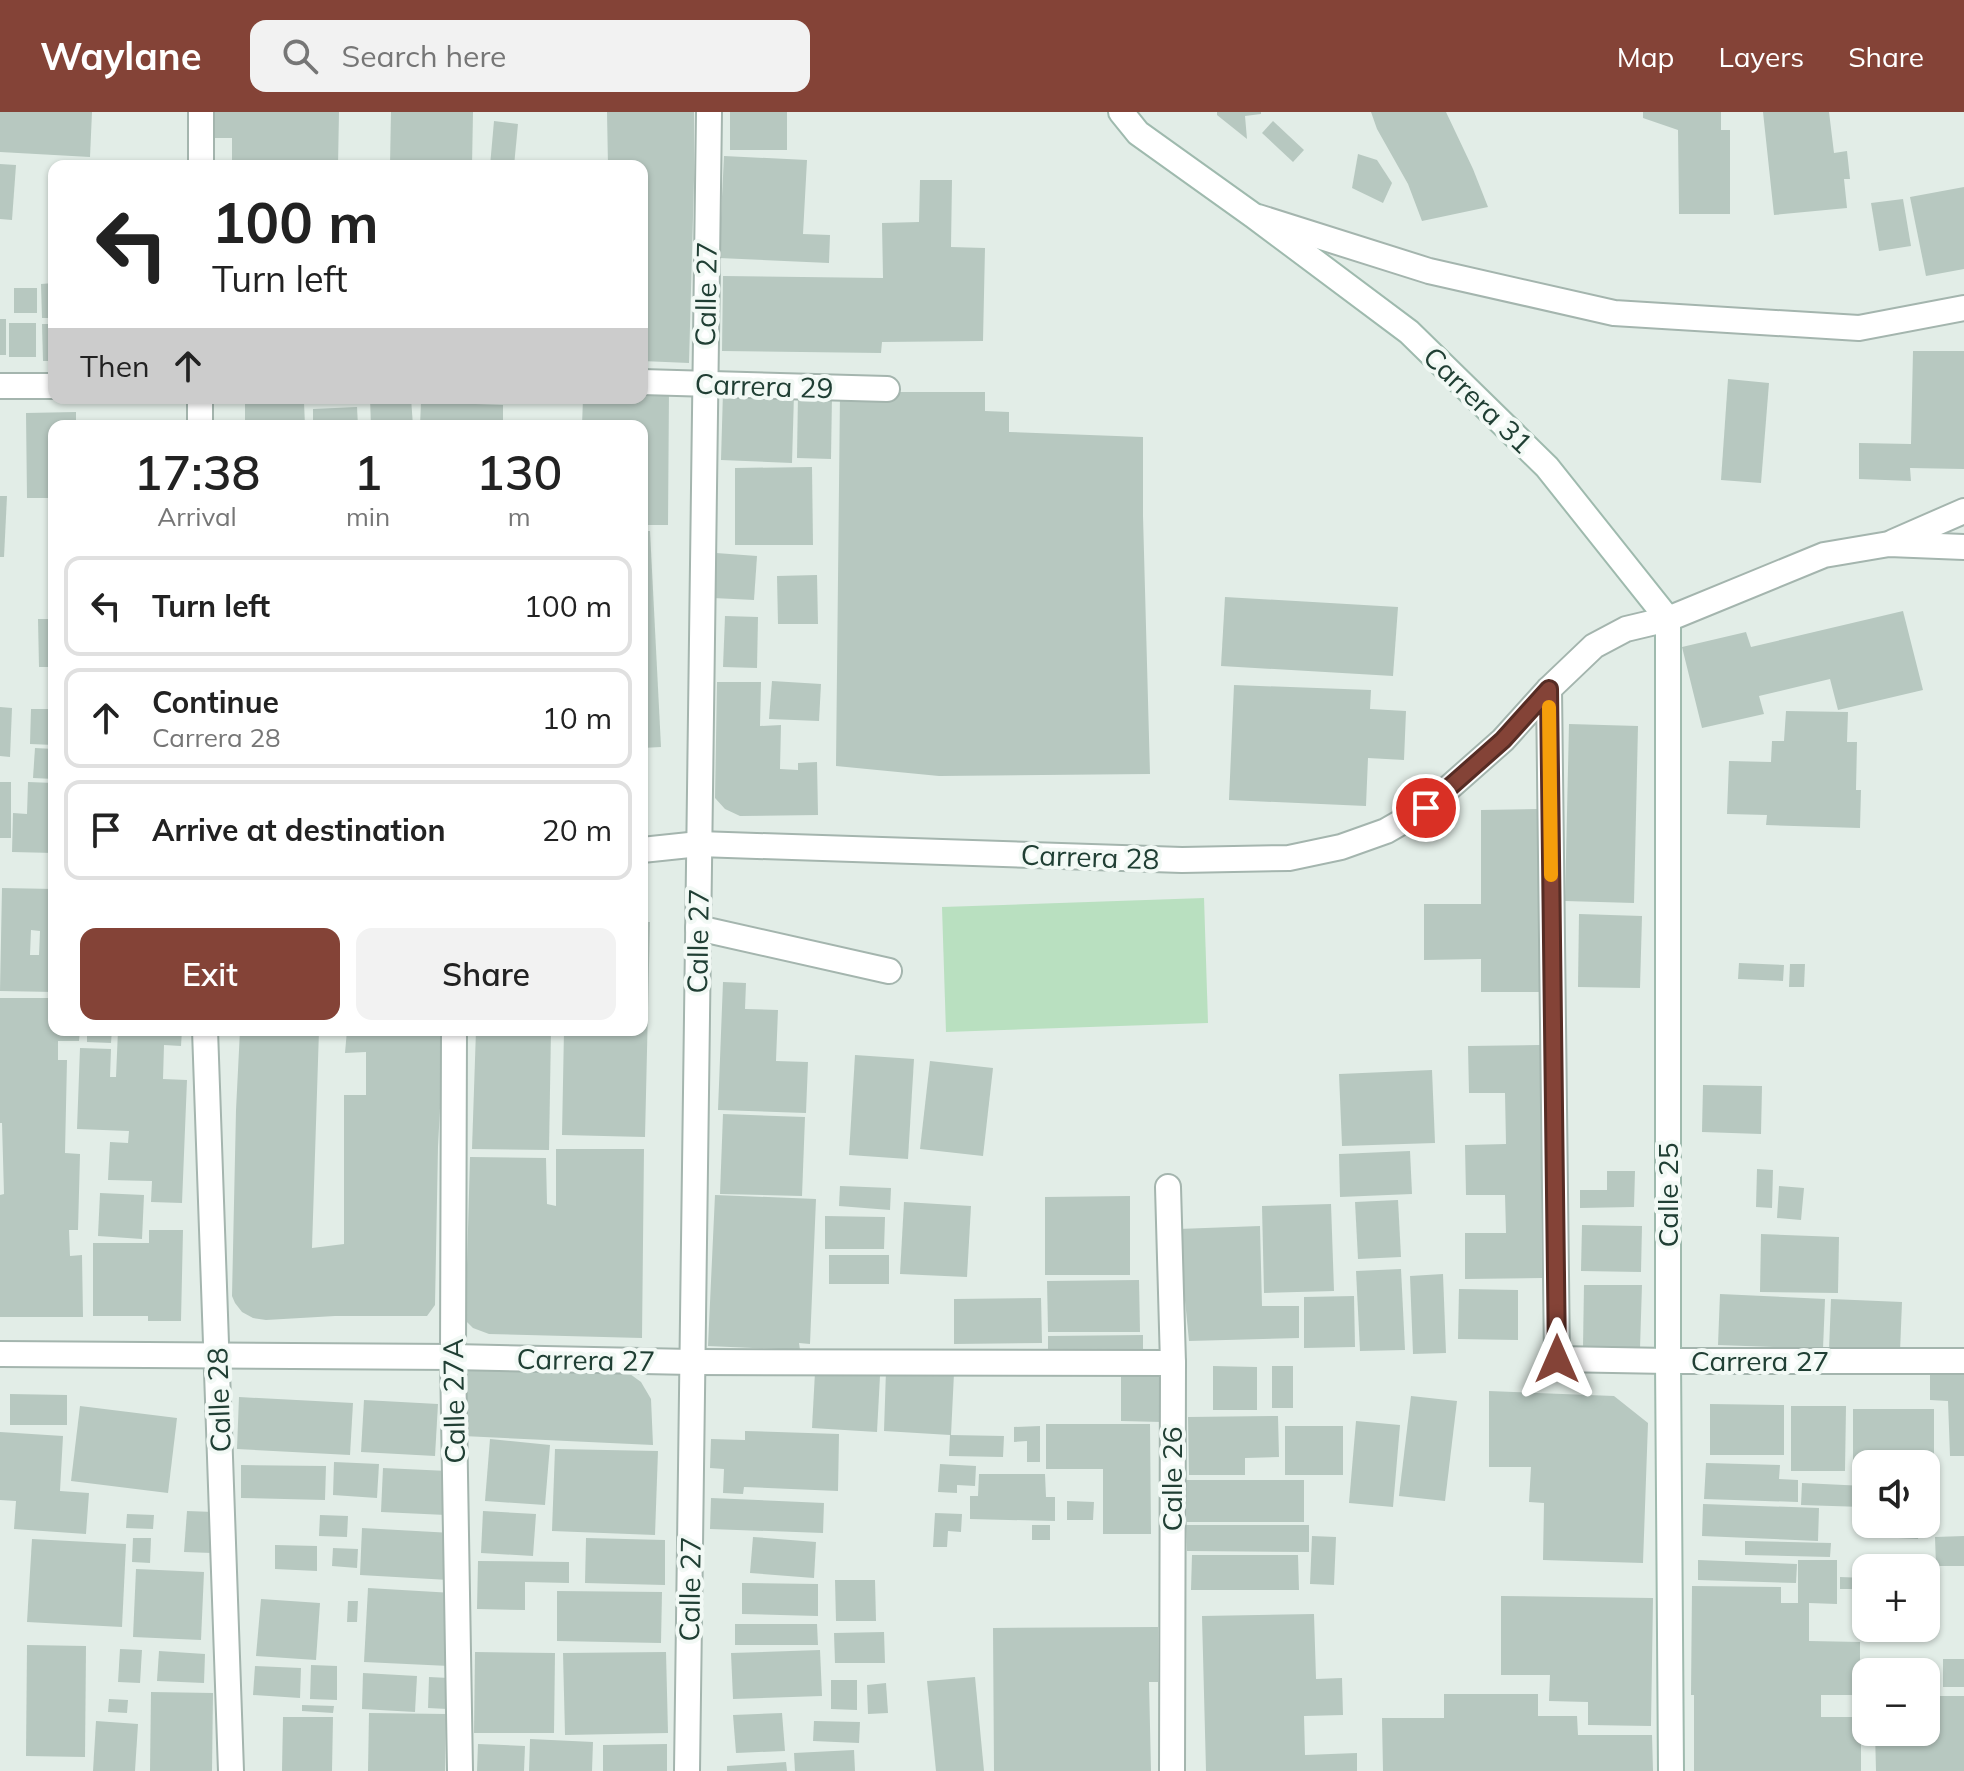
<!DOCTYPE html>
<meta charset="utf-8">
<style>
:root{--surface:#fff;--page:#f2f2f2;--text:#222;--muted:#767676;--line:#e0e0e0;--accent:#844337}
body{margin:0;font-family:Mulish,sans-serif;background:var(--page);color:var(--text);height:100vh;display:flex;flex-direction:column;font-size:30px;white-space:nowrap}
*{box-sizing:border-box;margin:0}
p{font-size:26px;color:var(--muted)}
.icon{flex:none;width:44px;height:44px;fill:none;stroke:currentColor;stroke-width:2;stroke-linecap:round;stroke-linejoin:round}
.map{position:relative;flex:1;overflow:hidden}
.sheet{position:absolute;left:48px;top:308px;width:600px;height:616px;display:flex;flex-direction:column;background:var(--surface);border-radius:16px;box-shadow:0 2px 6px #0004}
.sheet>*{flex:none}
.hud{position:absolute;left:48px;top:48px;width:600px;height:244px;border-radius:16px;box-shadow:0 2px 6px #0004;background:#fff;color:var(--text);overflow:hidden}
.controls{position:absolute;left:1852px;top:1338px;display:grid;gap:16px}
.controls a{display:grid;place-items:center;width:88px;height:88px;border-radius:16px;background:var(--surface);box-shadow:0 2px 6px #0004;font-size:40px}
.pin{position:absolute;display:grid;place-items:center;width:68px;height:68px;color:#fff;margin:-34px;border:4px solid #fff;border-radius:50%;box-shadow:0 2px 8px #0007}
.me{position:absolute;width:88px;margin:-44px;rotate:0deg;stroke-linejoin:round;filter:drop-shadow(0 0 6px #0008)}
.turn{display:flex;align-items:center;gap:28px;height:168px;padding:0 32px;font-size:36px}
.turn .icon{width:104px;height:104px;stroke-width:2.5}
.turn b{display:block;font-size:56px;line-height:68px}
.then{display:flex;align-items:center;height:76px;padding:0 32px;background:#0003;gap:16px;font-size:30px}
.eta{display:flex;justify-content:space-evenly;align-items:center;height:136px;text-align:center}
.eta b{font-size:48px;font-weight:600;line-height:56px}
.primary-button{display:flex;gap:16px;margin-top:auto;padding:16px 32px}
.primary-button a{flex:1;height:92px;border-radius:16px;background:var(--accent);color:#fff;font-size:32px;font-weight:600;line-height:92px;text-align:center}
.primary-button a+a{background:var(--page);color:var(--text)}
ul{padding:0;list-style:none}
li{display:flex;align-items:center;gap:24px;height:100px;margin:0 16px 12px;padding:0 16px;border:4px solid var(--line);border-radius:16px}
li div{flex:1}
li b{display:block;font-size:30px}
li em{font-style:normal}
header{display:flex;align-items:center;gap:48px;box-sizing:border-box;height:112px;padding:0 40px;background:var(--accent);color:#fff}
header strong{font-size:38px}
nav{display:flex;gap:44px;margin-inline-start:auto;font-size:28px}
.search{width:560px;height:72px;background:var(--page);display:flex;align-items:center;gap:20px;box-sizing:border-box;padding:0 28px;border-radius:16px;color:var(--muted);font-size:30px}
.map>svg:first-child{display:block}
.green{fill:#b9e0c0}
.building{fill:#b7c8c0;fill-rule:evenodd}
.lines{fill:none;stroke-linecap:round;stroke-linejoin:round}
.street-casing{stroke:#a4b5ae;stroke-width:28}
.secondary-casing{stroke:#9fbaae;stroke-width:28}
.street{stroke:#fff;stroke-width:24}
.secondary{stroke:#fff;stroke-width:24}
.route-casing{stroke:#562c24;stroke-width:20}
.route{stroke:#844337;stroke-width:14}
.slow{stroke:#f59e0b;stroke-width:14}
.labels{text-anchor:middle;stroke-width:8;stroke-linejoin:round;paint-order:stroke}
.street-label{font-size:28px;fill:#203f34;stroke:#f2f9f5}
</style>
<header>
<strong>Waylane</strong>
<div class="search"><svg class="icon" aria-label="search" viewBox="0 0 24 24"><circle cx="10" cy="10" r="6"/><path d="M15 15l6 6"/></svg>Search here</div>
<nav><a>Map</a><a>Layers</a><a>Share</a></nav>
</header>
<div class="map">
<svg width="1964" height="1659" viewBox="0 0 1964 1659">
<rect width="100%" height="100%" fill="#e2ede7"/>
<path class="green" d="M1204,786l4,125 -262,9 -4,-125z"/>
<g class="building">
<path d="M0,0h92l-2,45 -90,-5z"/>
<path d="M215,0h124l-1,54h-106v-28h-17z"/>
<path d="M391,0h82l-1,54 -82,-1z"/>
<path d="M607,0h87v68l-5,183 -47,-2v-195h-34z"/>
<rect x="730" y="0" width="57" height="38"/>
<path d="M1217,0h44v2l-16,2 2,23 -30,-24z"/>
<path d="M1371,0h75l27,57 15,38 -66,14 -14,-37 -31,-55z"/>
<path d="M1643,0h78v18h9v84h-51l-1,-84 -35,-12z"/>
<path d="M1763,0h66l5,41 13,-2 3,28h-6l3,29 -73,7z"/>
<path d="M494,9l24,3 -4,42h-24z"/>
<path d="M1273,9l31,29 -11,12 -31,-29z"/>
<path d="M1358,42l19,6 15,23 -9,20 -31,-15z"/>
<path d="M724,44l83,4 -4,74 27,1 -1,28 -110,-5z"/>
<path d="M0,52l16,1 -4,55 -12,-1z"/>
<path d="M920,68h32l-1,67 34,1 -2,93 -101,1 -1,11 -159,-2 1,-75 160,2 -1,-55 37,-1z"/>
<path d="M1964,75v82l-38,7 -16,-79z"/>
<path d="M1903,87l8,47 -32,5 -8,-48z"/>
<path d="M54,171v35h-12l-1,-34z"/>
<rect x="14" y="176" width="23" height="25"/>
<rect x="0" y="207" width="6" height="36"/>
<rect x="9" y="211" width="27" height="34"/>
<path d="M42,212h12v37h-11z"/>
<path d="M1913,239h51v118l-54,-1 1,13 -52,-2v-36l52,1z"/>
<path d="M1728,267l41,4 -8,100 -40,-3z"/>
<path d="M642,278h27l-1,135h-26v-99h-60l1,-28h59z"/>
<path d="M723,280l71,2 -2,69 -71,-3z"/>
<path d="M840,280h145v19l24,1v20l134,5v79l7,258 -211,2 -103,-10z"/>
<path d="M798,281l34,1 -1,65 -34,-1z"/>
<path d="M370,286h41l2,28h-42z"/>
<path d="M304,290l1,24h-60v-22z"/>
<path d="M421,290l82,3v21h-83z"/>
<path d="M357,295l1,19h-45v-17z"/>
<path d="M76,300v14h-22v72h-27l-1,-85z"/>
<path d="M176,309v5h-86v-3z"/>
<path d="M812,355l1,78h-78v-77z"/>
<path d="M0,384h7l-3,61h-4z"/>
<path d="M642,419h8l11,216 -19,1z"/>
<path d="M716,441l41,3 -3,44 -41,-2z"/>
<path d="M817,463l1,49h-40l-1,-48z"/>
<path d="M1225,485l173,10 -5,69 -172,-10z"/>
<path d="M1903,499l20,79 -85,20 -8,-31 -71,17 5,18 -62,14 -20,-81 64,-15 5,15z"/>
<path d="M725,504l33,1 -1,51 -34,-1z"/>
<path d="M38,507h16v48h-15z"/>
<path d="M772,569l49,3 -2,37 -50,-2z"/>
<path d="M717,570h44l-1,44 21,-1 -1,44 18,1v-7l19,-1 1,53 -78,1 -15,-7 -10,-11z"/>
<path d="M1234,573l137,5 -1,19 36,2 -2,49 -36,-2 -2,48 -137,-6z"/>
<path d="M0,595l12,1 -2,49 -10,-1z"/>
<path d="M31,597h23v36l-24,-1z"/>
<path d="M1786,599l62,1 -1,30h10l-1,48h5l-1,38 -94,-3 1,-10 -40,-1 2,-53 42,1 1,-21h12z"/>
<path d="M1569,612l69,2 -4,177 -69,-2z"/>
<path d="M35,636l19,1v30l-21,-1z"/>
<rect x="0" y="670" width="11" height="56"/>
<path d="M28,670l26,1v70l-42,-1 1,-39 14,1z"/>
<path d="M1539,697l1,183h-59v-33l-57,1v-56h57v-94z"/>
<path d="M2,776l52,1v103l-54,-1zM31,818l9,1 -1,24h-9z"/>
<path d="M1579,802l63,2 -2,72 -62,-1z"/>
<path d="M642,810h8l-5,215 -83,-2 2,-105h78z"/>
<path d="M1739,851l45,2 -1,16 -45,-2z"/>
<path d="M1790,852h15l-1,23h-15z"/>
<path d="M723,870l23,1 -1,26 33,1 -2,51 32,1 -2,51 -88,-3z"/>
<path d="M0,886h54v32h26l-1,11h-21v19h9l-2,93 15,1 -2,76h-9l1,26 12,-1 1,62h-83v-122l4,-1 -2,-71h-2z"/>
<path d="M87,918h25l-1,13 -24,-1z"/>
<path d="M118,918h64l-1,16 -17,-1 -1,34 24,1 -5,123 -31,-1 1,-21 -44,-1 2,-38 18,1 1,-12 -52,-2 3,-81 31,1 -1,28h6z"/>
<path d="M240,918h79l-7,218 32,-4v-149h22v-43l-21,1 2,-23h97l-6,117 -3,158 -8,11h-92l-69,4 -13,-2 -11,-6 -7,-9 -3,-7 4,-186z"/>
<path d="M476,918h75l-2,120 -77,-1z"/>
<path d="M1540,933l2,233 -77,1v-46h41l-1,-38h-39l-1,-50 41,-1 -1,-51h-36l-1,-47z"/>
<path d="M855,943l59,4 -6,100 -59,-4z"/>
<path d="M930,949l63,7 -10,88 -63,-7z"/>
<path d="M1432,958l3,73 -93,3 -3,-72z"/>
<path d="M1703,973l59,1 -1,48 -59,-2z"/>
<path d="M723,1002l82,3 -3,79 -82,-2z"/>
<path d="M556,1037h88l-2,189 -153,-4 -16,-6 -7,-7 -2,-9 3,-47 3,-108 76,1 1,46 9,2z"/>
<path d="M1410,1039l2,43 -72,3 -1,-43z"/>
<path d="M1757,1057l16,1 -1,38 -16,-1z"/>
<path d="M1607,1059h28l-1,36 -54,1v-18h27z"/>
<path d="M840,1074l51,2 -1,22 -51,-4z"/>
<path d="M1779,1074l25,2 -3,32 -24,-2z"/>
<path d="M100,1081l44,2 -2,44 -44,-3z"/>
<path d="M715,1083l101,4 -6,145 -11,-1 1,7 -92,-4z"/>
<path d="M1130,1084v79h-85v-78z"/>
<path d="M1398,1088l3,57 -43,2 -3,-57z"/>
<path d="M904,1090l67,4 -4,71 -67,-3z"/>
<path d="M1331,1092l3,87 -70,2 -2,-87z"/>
<path d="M825,1104l60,1 -1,32h-59z"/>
<path d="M1582,1113l60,1 -1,46 -60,-1z"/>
<path d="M1260,1114l2,80h37v32l-110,3 -11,-112z"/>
<path d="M149,1118h34l-2,91h-33v-5h-55v-73h56z"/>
<path d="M1761,1122l78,3 -1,56 -78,-1z"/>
<rect x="829" y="1143" width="60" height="29"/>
<path d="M1401,1157l4,81 -45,1 -4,-80z"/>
<path d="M1443,1162l3,79 -33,1 -3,-78z"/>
<path d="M1139,1168l1,52h-92l-1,-51z"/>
<path d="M1584,1173h58l-2,63 -57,-1z"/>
<path d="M1459,1177l59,1v50l-60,-1z"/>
<path d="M1720,1182l105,5 -2,50 -105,-4z"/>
<path d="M1354,1184l1,51 -51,1v-51z"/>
<path d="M1041,1186l1,45 -88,1v-45z"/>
<path d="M1831,1187l71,3 -2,50 -71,-2z"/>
<path d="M1143,1223v23l-95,1v-23z"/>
<path d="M1213,1254l44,1v43h-44z"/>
<rect x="1272" y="1254" width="21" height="42"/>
<path d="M467,1255l86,5 77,2 11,8 10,17 2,46 -190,-9z"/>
<path d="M1121,1255l42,1 -1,54 -41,-1z"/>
<path d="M1964,1256v88h-14l-2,-55 -18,-1v-31z"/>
<path d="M886,1258l68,3 -3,62 53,1 -1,21 -54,-1 1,-21 -66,-4z"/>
<path d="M815,1260l65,4 -3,56 -65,-4z"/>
<path d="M1489,1279l125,5 34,27 -5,140 -100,-3 1,-57 -15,-1 2,-35h-42z"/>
<path d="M10,1282l57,1v30h-57z"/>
<path d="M1411,1284l46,5 -12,100 -46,-5z"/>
<path d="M239,1285l114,6 -3,52 -113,-6z"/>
<path d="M364,1288l74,4 -3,52 -74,-4z"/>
<path d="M1710,1292l74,1v50h-74z"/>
<path d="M80,1294l97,12 -9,75 -97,-12z"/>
<path d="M1791,1294h55l-1,65h-54z"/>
<path d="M1853,1297h81v73h-8v-18h-60v17h-13z"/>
<path d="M1278,1304l1,41 -34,1v17h-56l-1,-58z"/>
<path d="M1356,1309l44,4 -7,82 -44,-4z"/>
<path d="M1046,1312h104l1,110h-48v-65h-57z"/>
<path d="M1040,1314v36h-13v-21l-13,1v-15z"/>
<rect x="1285" y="1314" width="58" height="49"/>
<path d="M745,1319l94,3 -1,57 -94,-4 -1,7 -20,-1 1,-24 -14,-1 1,-29 34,1z"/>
<path d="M0,1320l63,4 -3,55 29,2 -3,41 -72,-5 2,-28 -16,-1z"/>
<path d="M490,1327l60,6 -5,60 -60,-4z"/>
<path d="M555,1337l103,2 -3,84 -103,-4z"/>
<path d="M334,1350l45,2 -2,34 -44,-3z"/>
<path d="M1706,1351l74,2 -1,14 19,1v22l-94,-3z"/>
<path d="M940,1352l36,2 -1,20 -18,-1v8l-19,-1z"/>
<path d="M241,1353l85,1 -1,34 -84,-2z"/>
<path d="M383,1356l65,3 -2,44 -65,-3z"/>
<path d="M979,1362h66l1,23h9v24l-85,-2v-23h8z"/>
<path d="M1186,1368h118v42h-117z"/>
<path d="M1802,1371l63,3 -2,21 -62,-2z"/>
<path d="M711,1386l113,5 -1,30 -113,-4z"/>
<path d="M1067,1389l27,1 -1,18h-26z"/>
<path d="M1703,1392l116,4 -1,33 -116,-5z"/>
<path d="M187,1399l27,1 -2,41 -28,-1z"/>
<path d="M483,1399l53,3 -3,42 -52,-3z"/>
<path d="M935,1401l27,1 -1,18 -13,-1 -1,16h-14z"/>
<path d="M127,1402l27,1 -1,14 -27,-1z"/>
<path d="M320,1403l28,1 -1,21 -28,-1z"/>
<path d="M1879,1412h40l-1,15 -40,-2z"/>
<rect x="1032" y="1413" width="18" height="15"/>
<path d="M1186,1413h123v27l-122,-1z"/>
<path d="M362,1416l90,5 -3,47 -89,-5z"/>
<path d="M1312,1424l24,1 -2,48 -24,-1z"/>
<path d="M1964,1424v30h-28l-1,-29z"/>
<path d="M753,1425l63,5 -2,36 -64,-5z"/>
<path d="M133,1426h18l-1,25 -18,-1z"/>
<path d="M586,1426l79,2v45l-80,-2z"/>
<path d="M32,1427l94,5 -4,83 -95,-5z"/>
<path d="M1745,1429l86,2 -1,14 -85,-2z"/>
<path d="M275,1433l42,1v25l-42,-2z"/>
<path d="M333,1436l25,1 -1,19 -25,-2z"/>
<path d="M1192,1443h106l1,35h-108z"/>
<path d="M1698,1448l99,4 -1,19 -98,-3z"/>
<path d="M1798,1448h39v44l-28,-1v38l51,1v53h-39v22h40v54h-167v-76h-3l1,-109 89,1v16h17z"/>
<path d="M478,1449l91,1v21l-44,-1v28l-48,-1z"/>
<path d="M136,1457l68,3 -3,68 -68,-3z"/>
<path d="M1840,1465l26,1v11h-26z"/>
<path d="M835,1468h40l1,41h-40z"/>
<path d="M742,1471l76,1v32l-76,-2z"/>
<path d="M368,1476l85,5 -4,73 -85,-4z"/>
<path d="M557,1479l105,1 -1,51 -104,-2z"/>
<path d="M1501,1484l152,2 -2,128 -63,-1v-23l-39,-1 1,-26h-49z"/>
<path d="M261,1487l59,4 -4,57 -60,-4z"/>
<path d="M348,1489h10l-1,21h-10z"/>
<path d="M1314,1502l2,65 26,-1 1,37 -39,1 1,39 52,-2v18h-151l-4,-155z"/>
<path d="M735,1512h82l1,21h-83z"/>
<path d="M1158,1515v55h-9l2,89h-157l-1,-143z"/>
<path d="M884,1520l1,31h-50l-1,-30z"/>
<path d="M27,1533l59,1 -1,111 -59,-1z"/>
<path d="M120,1537l22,1 -2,33 -22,-1z"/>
<path d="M820,1538l2,46 -89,3 -2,-46z"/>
<path d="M159,1539l46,3 -1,29 -47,-2z"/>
<path d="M475,1540l80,1 -1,80h-80z"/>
<path d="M666,1540l2,81 -103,2 -2,-82z"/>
<rect x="1943" y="1547" width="21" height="28"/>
<path d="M311,1553l26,1v34l-27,-1z"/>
<path d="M255,1554l46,2 -1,30 -47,-3z"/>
<path d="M363,1561l54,3 -2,36 -53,-3z"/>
<path d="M429,1565l20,1 -2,31 -19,-1z"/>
<path d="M975,1565l9,94h-48l-9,-90z"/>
<path d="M831,1568h26v30l-26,-1z"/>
<path d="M886,1571l2,30 -20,1 -1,-29z"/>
<path d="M151,1580l62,1 -1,78h-62z"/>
<path d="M1444,1582h94v22h39l1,19h74l1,36h-270l-1,-53h62z"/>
<path d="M1926,1584h38v75h-88l-1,-39h51z"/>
<path d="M109,1587l19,1 -1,13 -19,-1z"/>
<path d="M302,1593l32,1 -1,7 -31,-2z"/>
<path d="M369,1601l77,1 -1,57h-77z"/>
<path d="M782,1601l3,38 -49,2 -3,-38z"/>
<path d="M283,1605h50l-1,54h-50z"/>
<path d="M96,1609l42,3 -3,47h-42z"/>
<path d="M814,1609l46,1 -1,21 -46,-2z"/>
<path d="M530,1627l63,3 -1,29h-63z"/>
<path d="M478,1632l47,2 -1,25h-47z"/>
<path d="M667,1632v27h-64v-26z"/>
<path d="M854,1638l1,21h-60l-1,-18z"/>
<path d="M786,1650l1,9h-60v-5z"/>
</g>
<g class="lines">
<defs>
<g id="street">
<path d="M201,54v-54"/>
<path d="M1258,105l171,54 185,42 245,15 105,-20"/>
<path d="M642,270l245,7"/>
<path d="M0,274h54"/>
<path d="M200,314v-28"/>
<path d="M1893,430l71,-31"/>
<path d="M1549,577l8,670 111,2h296"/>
<path d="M642,738l57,-6 483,16 107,-2 52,-11 45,-16 40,-23 77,-68 46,-51 45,-43 32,-17 42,-10 156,-64 65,-11 75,3"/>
<path d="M698,816l191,43"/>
<path d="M205,918l26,741"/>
<path d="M454,918l-1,327 7,414"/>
<path d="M1168,1075l5,176 -1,408"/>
<path d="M0,1242l453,3 239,5 481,1"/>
<path d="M687,1659l22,-1659"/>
</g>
<path id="secondary" d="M1121,0l17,21 116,83 155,116 138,135 121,152v742l3,410"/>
</defs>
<use href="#street" class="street-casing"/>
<use href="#secondary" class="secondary-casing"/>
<use href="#street" class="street"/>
<use href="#secondary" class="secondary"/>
</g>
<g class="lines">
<defs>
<path id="route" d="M1426,696l77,-68 46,-51 8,670"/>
</defs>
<use href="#route" class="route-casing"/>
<use href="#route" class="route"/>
<path class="slow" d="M1549,595l2,168"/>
</g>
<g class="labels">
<g class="street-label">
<text transform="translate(706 182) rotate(-89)" y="10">Calle 27</text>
<text transform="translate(764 274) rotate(2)" y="10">Carrera 29</text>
<text transform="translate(1478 288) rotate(44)" y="10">Carrera 31</text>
<text transform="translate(1090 745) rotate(2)" y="10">Carrera 28</text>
<text transform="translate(698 829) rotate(-89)" y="10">Calle 27</text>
<text transform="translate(1668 1083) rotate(-90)" y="10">Calle 25</text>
<text transform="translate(586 1248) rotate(1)" y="10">Carrera 27</text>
<text x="1760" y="1259">Carrera 27</text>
<text transform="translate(219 1288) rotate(-92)" y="10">Calle 28</text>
<text transform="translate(454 1289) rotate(-91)" y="10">Calle 27A</text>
<text transform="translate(1172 1367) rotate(-90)" y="10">Calle 26</text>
<text transform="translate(690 1477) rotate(-89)" y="10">Calle 27</text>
</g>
</g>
</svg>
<div class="controls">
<a><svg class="icon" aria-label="sound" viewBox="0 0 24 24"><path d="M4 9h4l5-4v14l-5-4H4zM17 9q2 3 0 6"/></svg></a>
<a>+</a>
<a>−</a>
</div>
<div class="pin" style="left:1426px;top:696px;background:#d93025"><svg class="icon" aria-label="arrive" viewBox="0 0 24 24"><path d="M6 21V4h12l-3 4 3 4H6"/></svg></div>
<svg class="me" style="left:1557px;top:1247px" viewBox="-20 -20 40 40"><path d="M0-17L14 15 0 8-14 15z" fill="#844337" stroke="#fff" stroke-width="4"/></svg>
<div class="hud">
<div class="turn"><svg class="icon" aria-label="left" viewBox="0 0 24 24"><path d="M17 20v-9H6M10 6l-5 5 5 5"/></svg><div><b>100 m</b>Turn left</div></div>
<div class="then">Then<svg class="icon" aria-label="ahead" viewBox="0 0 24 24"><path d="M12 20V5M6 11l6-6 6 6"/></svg></div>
</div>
<section class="sheet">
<div class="eta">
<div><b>17:38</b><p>Arrival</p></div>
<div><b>1</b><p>min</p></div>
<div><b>130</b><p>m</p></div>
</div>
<ul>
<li><svg class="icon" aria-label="left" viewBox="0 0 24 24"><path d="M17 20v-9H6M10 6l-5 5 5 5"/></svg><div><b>Turn left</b></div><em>100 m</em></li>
<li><svg class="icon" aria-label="ahead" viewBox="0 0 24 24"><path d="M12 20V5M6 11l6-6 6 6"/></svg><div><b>Continue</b><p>Carrera 28</p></div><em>10 m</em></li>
<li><svg class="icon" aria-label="arrive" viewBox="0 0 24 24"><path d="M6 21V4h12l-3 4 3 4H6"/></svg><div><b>Arrive at destination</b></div><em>20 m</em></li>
</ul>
<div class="primary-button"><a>Exit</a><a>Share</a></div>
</section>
</div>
